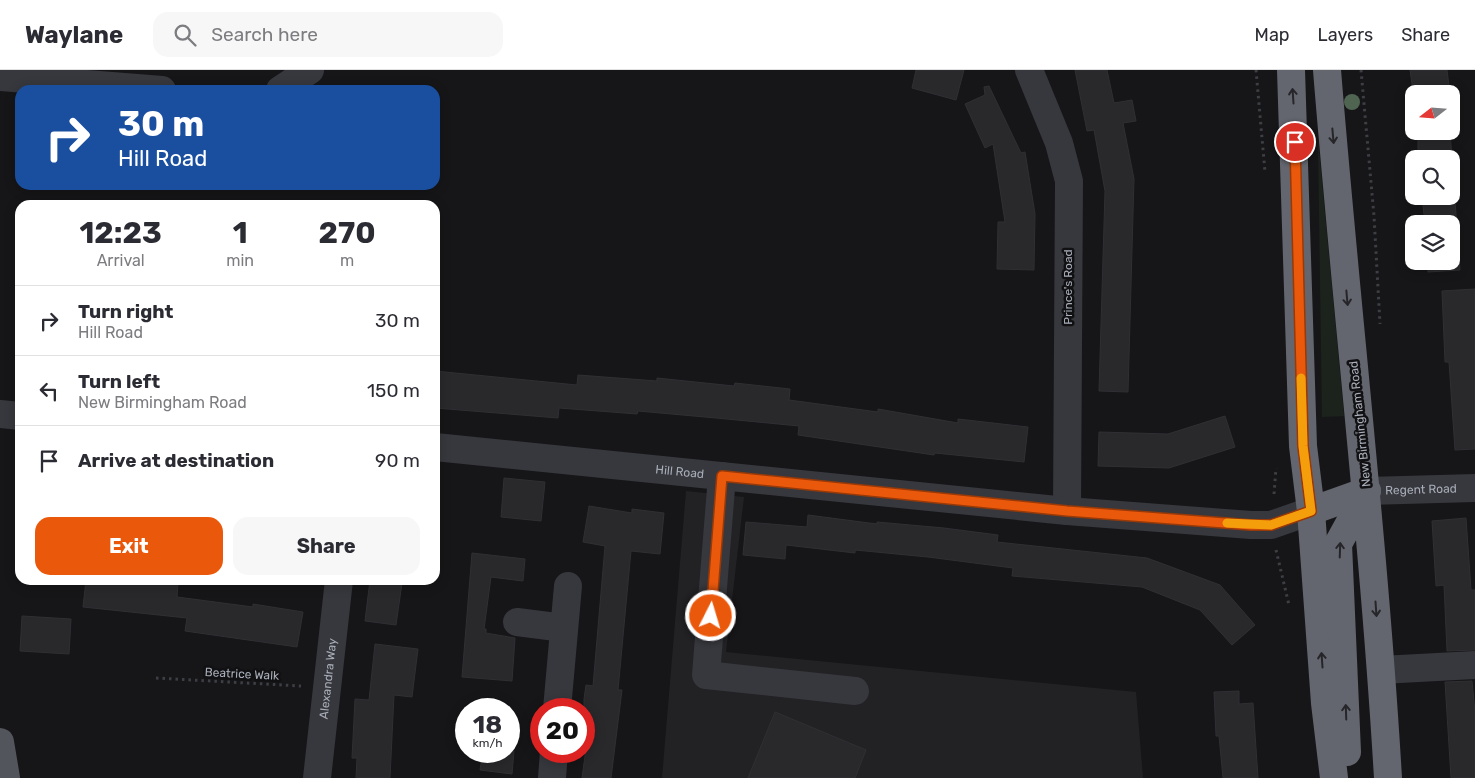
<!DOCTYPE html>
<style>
:root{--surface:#fff;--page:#f7f7f7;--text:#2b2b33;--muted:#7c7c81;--line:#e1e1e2;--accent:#ea580c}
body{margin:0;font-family:Rubik,sans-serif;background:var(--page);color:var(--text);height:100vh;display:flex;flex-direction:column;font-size:19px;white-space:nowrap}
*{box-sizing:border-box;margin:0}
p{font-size:16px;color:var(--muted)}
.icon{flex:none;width:28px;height:28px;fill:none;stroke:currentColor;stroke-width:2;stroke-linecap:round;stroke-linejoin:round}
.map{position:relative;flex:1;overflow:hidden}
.drawer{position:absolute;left:15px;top:130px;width:425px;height:385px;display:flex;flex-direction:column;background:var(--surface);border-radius:15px;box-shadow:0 2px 12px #0003}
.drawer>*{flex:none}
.banner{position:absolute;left:15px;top:15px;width:425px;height:105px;border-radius:15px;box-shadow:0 2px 12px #0003;background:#1a4fa0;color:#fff;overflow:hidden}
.needle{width:32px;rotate:253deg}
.controls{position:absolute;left:1405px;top:15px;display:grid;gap:10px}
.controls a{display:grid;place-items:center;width:55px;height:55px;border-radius:10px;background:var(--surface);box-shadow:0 2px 12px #0003;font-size:25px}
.speed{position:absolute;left:455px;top:628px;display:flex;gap:10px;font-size:25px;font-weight:700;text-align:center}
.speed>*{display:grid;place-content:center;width:65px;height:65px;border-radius:50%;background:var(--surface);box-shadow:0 2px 12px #0003;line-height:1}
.speed small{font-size:12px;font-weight:400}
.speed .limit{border:8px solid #d22;background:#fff;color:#111}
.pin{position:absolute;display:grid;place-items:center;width:42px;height:42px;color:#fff;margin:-21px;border:2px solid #fff;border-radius:50%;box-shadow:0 1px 5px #0007}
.me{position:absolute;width:55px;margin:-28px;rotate:5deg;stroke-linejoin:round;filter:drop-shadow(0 0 4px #0008)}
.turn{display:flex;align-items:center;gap:18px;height:105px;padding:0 20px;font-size:22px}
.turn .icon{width:65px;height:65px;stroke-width:2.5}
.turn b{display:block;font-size:35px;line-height:42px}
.eta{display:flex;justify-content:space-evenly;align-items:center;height:85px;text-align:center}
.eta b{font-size:30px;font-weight:700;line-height:35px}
.cta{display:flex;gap:10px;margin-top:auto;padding:10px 20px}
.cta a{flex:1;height:58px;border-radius:15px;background:var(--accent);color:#fff;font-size:20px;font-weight:700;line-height:58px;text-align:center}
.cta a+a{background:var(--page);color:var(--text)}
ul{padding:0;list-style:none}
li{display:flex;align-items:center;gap:15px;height:70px;padding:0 20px;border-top:1px solid var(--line)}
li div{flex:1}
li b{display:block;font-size:19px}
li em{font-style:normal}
header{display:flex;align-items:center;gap:30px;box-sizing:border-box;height:70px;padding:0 25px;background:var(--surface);border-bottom:1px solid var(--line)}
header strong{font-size:24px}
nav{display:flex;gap:28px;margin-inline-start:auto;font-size:18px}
.search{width:350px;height:45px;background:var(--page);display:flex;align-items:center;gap:12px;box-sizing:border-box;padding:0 18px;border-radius:15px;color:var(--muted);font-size:19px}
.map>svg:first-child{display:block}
.built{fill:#222225}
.green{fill:#1c231d}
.building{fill:#29292c;stroke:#303034}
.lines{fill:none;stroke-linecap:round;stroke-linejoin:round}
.path{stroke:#3d3f44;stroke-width:3;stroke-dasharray:2.5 4;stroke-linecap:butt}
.minor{stroke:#37383d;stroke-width:28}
.major{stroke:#53555c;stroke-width:28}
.highway{stroke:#63666e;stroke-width:28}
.tree{fill:#506452}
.oneway{stroke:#26262a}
.route-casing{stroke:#983908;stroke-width:12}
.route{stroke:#ea580c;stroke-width:9}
.slow{stroke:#f59e0b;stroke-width:9}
.labels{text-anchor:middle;stroke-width:5;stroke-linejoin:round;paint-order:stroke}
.street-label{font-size:12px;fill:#a8adb8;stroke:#111113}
</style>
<header>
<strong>Waylane</strong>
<div class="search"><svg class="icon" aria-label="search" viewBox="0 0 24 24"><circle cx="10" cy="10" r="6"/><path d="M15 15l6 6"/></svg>Search here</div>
<nav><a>Map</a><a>Layers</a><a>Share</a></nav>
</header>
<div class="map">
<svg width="1475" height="708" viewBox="0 0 1475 708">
<rect width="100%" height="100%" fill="#161618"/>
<path class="built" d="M686,421l58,6 -18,155 410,40 7,86h-481z"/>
<path class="green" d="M1318,70l26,276 -22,1z"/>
<g class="building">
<path d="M916,0h48l-8,30 -44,-12z"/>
<path d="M1075,0h32l7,33 18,-3 4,21 -13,2 11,56 -6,213 -29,-1 6,-200 -11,-61 -7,1z"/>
<path d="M1410,0h37l3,24h-36v4z"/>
<path d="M989,16l32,67 4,-1 10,62 -1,56 -37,-1 1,-47h7l-12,-78 -8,4 -20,-44 20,-9 -1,-8z"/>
<path d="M1418,61h32l10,139 -32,2 -1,-11h24v-37h-26l-3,-28h29v-37h-33z"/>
<path d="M1475,219v160l-20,1 -6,-88h-4l-3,-71z"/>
<path d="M435,301l142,14 1,-10 79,6v-3l77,8 1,-3 55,6 -1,11 89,12v-3l80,14v-4l70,8 -4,35 -89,-9 -1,2 -136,-20 1,-9 -83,-8 -78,-7 -1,3 -78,-6 -1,10 -123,-10z"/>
<path d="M1225,346l10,31 -66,21 -71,-2 1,-34 69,2z"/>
<path d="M504,408l41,4 -4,39 -40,-4z"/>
<path d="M589,436l43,7v-4l32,4 -4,41 -29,-3 -13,139h4l-11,88h-29l5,-37h-3v-42l2,-14 7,1 12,-140 -22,-4z"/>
<path d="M808,445l69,9v-2l67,6 54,7 -1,7 150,16 73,27 35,40 -23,20 -32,-35 -58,-23 -130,-11 1,-8 -85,-11 -73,-7v3l-69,-8 -1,14 -42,-4 3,-33 61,5z"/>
<path d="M1466,448l5,72h4v60l-28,1 -3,-66 -8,1 -4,-65z"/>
<path d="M472,483l53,6 -2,22 -32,-4 -7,52h2v4l29,5 -3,43 -50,-4z"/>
<path d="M86,510h60l32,3 -1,14 76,10v-3l50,8 -6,35 -112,-16 2,-13 -104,-11z"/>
<path d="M370,510l32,3 -6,42 -31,-4z"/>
<path d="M22,546l49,3 -2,35 -49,-3z"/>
<path d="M375,574l43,5 -6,48 -18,-2 -4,83h-34l1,-20h-5l3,-59 14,1z"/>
<path d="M1472,611l3,31v66h-24l-6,-96z"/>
<path d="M1239,621v13l14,-1 5,75h-35l-4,-42h-3l-2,-44z"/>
<path d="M775,642l91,38 -11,28h-107z"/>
<path d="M483,681h31l-2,23 -32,-4z"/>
</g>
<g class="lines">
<g class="path">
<path d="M1256,0l9,102"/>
<path d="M1361,0l13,146 6,108"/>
<path d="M1274,424l2,-26"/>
<path d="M1276,480l13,55"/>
<path d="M156,608l145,8"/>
</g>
<g class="minor">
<path d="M1029,0l30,73 10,38 -2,330"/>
<path d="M0,7l162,13"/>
<path d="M280,20l30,-20"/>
<path d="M0,344l20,2"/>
<path id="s1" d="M435,377l632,64 184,14h20l40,-14"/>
<path d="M722,406l-16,199 149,16"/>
<path id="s2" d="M1367,421l108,-3"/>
<path d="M517,552l47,6"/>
<path d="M1381,600l94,-5"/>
<path d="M557,639l11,-123"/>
<path id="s3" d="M317,708l22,-198"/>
<path d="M552,708l2,-27"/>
</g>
<path class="major" d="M0,672l6,36"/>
<g class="highway">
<path d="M1291,0l12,376 8,65 14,192 9,75"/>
<path d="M1327,0c19,236 47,471 61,708"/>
<path d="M1311,441l56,-20"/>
<path d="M1347,682l-9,-208 29,-53"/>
</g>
</g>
<circle class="tree" cx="1352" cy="32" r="8"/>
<defs><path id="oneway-shaft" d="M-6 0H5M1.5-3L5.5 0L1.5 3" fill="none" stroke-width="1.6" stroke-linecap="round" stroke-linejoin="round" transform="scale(1.25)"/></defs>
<g class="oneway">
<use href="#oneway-shaft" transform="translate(1293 26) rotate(-94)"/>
<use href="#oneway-shaft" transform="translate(1333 66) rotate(85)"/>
<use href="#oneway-shaft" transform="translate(1347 228) rotate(85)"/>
<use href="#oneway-shaft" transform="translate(1340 480) rotate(-88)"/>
<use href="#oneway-shaft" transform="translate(1376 539) rotate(86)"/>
<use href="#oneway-shaft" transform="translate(1322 590) rotate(-94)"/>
<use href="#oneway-shaft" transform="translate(1346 642) rotate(-92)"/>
</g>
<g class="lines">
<defs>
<path id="route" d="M711,546l11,-140 345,35 184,14h20l40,-14 -8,-65 -8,-304"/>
</defs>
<use href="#route" class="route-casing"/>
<use href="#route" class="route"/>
<path class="slow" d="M1227,453l44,2 40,-14 -8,-65 -2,-68"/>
</g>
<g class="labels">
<g class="street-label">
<text transform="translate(1068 217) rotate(-90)" y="4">Prince's Road</text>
<text transform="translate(1360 354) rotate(-96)" y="4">New Birmingham Road</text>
<text dy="4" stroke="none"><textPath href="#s1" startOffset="246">Hill Road</textPath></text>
<text dy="4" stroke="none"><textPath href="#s2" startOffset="54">Regent Road</textPath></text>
<text transform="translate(242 604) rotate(3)" y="4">Beatrice Walk</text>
<text dy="4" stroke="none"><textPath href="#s3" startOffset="100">Alexandra Way</textPath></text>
</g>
</g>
</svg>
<div class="controls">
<a><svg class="needle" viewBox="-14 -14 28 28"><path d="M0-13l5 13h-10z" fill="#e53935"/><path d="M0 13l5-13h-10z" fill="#7c7c81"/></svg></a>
<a><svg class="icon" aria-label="search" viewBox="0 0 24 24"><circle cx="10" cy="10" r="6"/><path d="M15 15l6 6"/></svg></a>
<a><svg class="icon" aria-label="layers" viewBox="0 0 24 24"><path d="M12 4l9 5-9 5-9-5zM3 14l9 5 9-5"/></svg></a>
</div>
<div class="speed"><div>18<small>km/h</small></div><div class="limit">20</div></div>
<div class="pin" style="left:1295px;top:72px;background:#d93025"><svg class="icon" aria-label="arrive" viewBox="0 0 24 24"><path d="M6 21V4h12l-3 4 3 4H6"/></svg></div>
<svg class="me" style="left:711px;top:546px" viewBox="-20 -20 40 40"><circle r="17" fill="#ea580c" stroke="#fff" stroke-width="3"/><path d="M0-11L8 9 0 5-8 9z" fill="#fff"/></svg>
<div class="banner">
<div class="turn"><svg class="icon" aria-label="right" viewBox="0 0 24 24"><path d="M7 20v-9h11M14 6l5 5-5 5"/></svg><div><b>30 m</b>Hill Road</div></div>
</div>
<section class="drawer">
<div class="eta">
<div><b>12:23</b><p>Arrival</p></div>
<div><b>1</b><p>min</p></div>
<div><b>270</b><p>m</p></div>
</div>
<ul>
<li><svg class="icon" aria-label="right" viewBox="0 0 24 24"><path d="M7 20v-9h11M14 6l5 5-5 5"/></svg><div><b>Turn right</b><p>Hill Road</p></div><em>30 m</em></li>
<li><svg class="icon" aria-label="left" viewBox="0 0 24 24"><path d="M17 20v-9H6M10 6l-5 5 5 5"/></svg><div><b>Turn left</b><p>New Birmingham Road</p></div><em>150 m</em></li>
<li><svg class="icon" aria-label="arrive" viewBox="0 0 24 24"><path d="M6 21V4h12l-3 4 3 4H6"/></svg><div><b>Arrive at destination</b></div><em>90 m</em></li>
</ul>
<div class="cta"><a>Exit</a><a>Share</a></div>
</section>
</div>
